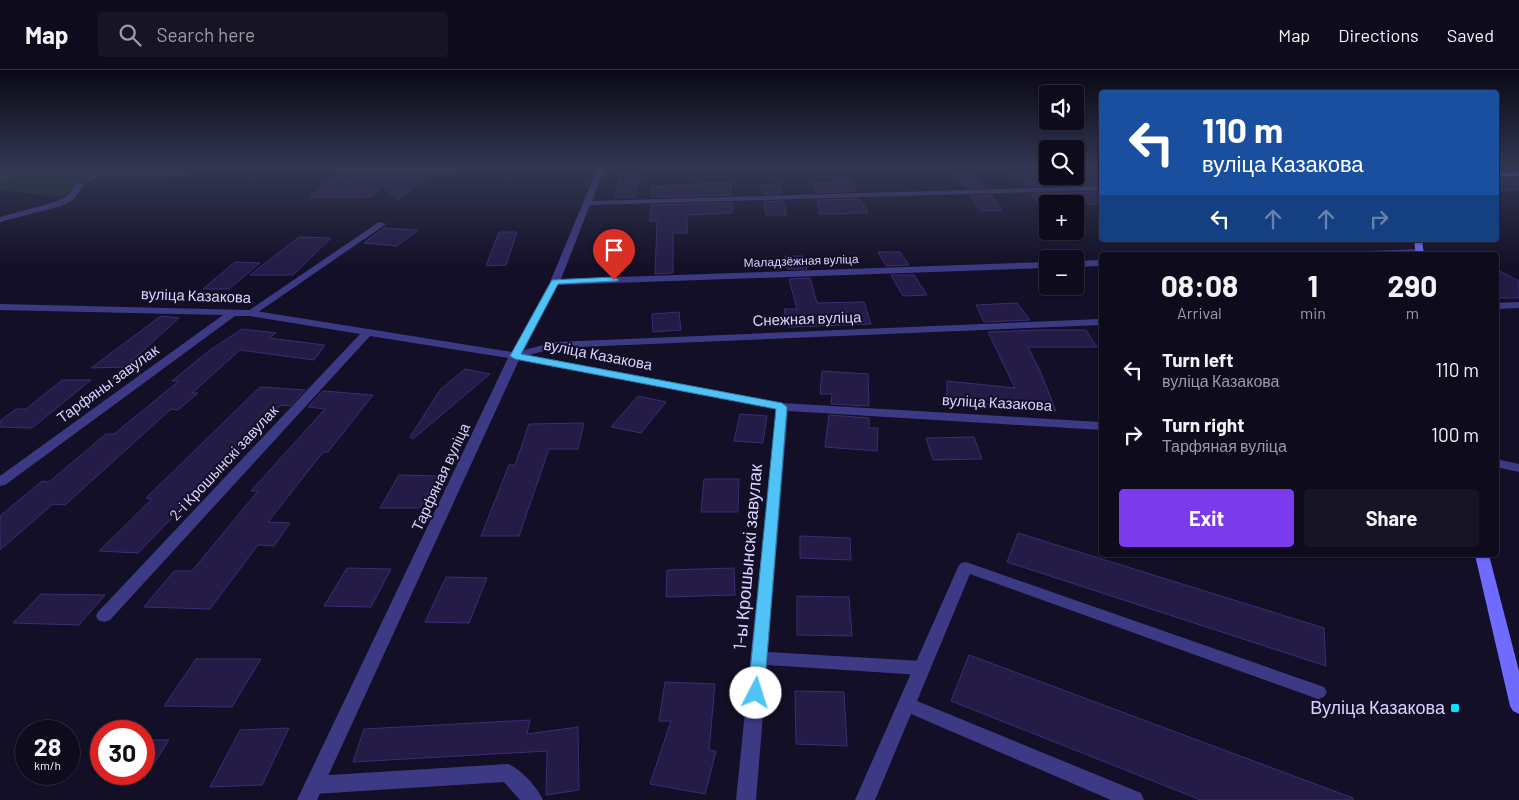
<!DOCTYPE html>
<meta charset="utf-8">
<style>
:root{--surface:#0e0b1c;--page:#171425;--text:#f1f3f6;--muted:#9b9ba3;--line:#2e2b3b;--accent:#7c3aed}
body{margin:0;font-family:Barlow,sans-serif;background:var(--page);color:var(--text);height:100vh;display:flex;flex-direction:column;font-size:19px;white-space:nowrap}
*{box-sizing:border-box;margin:0}
p{font-size:16px;color:var(--muted)}
.icon{flex:none;width:28px;height:28px;fill:none;stroke:currentColor;stroke-width:2;stroke-linecap:round;stroke-linejoin:round}
.map{position:relative;flex:1;overflow:hidden}
.drawer{position:absolute;left:1099px;top:182px;width:400px;height:305px;display:flex;flex-direction:column;background:var(--surface);border-radius:5px;box-shadow:0 1px 4px #0004,0 0 0 1px var(--line)}
.drawer>*{flex:none}
.top-card{position:absolute;left:1099px;top:20px;width:400px;height:152px;border-radius:5px;box-shadow:0 1px 4px #0004,0 0 0 1px var(--line);background:#1a4fa0;color:#fff;overflow:hidden}
.controls{position:absolute;left:1039px;top:15px;display:grid;gap:10px}
.controls a{display:grid;place-items:center;width:45px;height:45px;border-radius:5px;background:var(--surface);box-shadow:0 1px 4px #0004,0 0 0 1px var(--line);font-size:25px}
.speed{position:absolute;left:15px;top:650px;display:flex;gap:10px;font-size:25px;font-weight:700;text-align:center}
.speed>*{display:grid;place-content:center;width:65px;height:65px;border-radius:50%;background:var(--surface);box-shadow:0 1px 4px #0004,0 0 0 1px var(--line);line-height:1}
.speed small{font-size:12px;font-weight:400}
.speed .limit{border:8px solid #d22;background:#fff;color:#111}
.pin{position:absolute;display:grid;place-items:center;width:42px;height:42px;color:#fff;margin:-51px -21px;border-radius:50% 50% 50% 0;rotate:-45deg;box-shadow:0 0 5px #0007}
.pin .icon{rotate:45deg}
.me{position:absolute;width:55px;margin:-28px;rotate:5deg;stroke-linejoin:round;filter:drop-shadow(0 0 4px #0008)}
.turn{display:flex;align-items:center;gap:18px;height:105px;padding:0 20px;font-size:22px}
.turn .icon{width:65px;height:65px;stroke-width:2.5}
.turn b{display:block;font-size:35px;line-height:42px}
.lanes{display:flex;align-items:center;height:48px;padding:0 20px;background:#0003;justify-content:center;gap:25px;direction:ltr}
.lanes .off{opacity:.35}
.eta{display:flex;justify-content:space-evenly;align-items:center;height:85px;text-align:center}
.eta b{font-size:30px;font-weight:700;line-height:35px}
.action{display:flex;gap:10px;margin-top:auto;padding:10px 20px}
.action a{flex:1;height:58px;border-radius:5px;background:var(--accent);color:#fff;font-size:20px;font-weight:700;line-height:58px;text-align:center}
.action a+a{background:var(--page);color:var(--text)}
ul{padding:0;list-style:none}
li{display:flex;align-items:center;gap:15px;height:65px;padding:0 20px}
li div{flex:1}
li b{display:block;font-size:19px}
li em{font-style:normal}
header{display:flex;align-items:center;gap:30px;box-sizing:border-box;height:70px;padding:0 25px;background:var(--surface);border-bottom:1px solid var(--line)}
header strong{font-size:24px}
nav{display:flex;gap:28px;margin-inline-start:auto;font-size:18px}
.search{width:350px;height:45px;background:var(--page);display:flex;align-items:center;gap:12px;box-sizing:border-box;padding:0 18px;border-radius:5px;color:var(--muted);font-size:19px}
.map>svg:first-child{display:block}
.green{fill:#12302f}
.building{fill:#241b47;stroke:#3b2d73}
.lines{fill:none;stroke-linecap:round;stroke-linejoin:round}
.path{stroke:#2fb8b0;stroke-width:2;stroke-dasharray:2 2.5;stroke-linecap:butt}
.lane{fill:#3d3a85;fill-rule:evenodd}
.street{fill:#3d3a85;fill-rule:evenodd}
.secondary{fill:#6f6bff;fill-rule:evenodd}
.route{fill:#4fc3f7;stroke:#337fa1}
.poi-dot{fill:#00e5ff;stroke:#130f26;stroke-width:2}
.labels{text-anchor:middle;stroke-width:4;stroke-linejoin:round;paint-order:stroke}
.far-street-label{font-size:12px;fill:#d9d4ff;stroke:#130f26}
.street-label{font-size:15px;fill:#d9d4ff;stroke:#130f26}
.near-street-label{font-size:18px;fill:#d9d4ff;stroke:#130f26}
.near-poi-label{font-size:18px;fill:#d9d4ff;stroke:#130f26;text-anchor:end}
</style>
<header>
<strong>Map</strong>
<div class="search"><svg class="icon" aria-label="search" viewBox="0 0 24 24"><circle cx="10" cy="10" r="6"/><path d="M15 15l6 6"/></svg>Search here</div>
<nav><a>Map</a><a>Directions</a><a>Saved</a></nav>
</header>
<div class="map">
<svg width="1519" height="730" viewBox="0 0 1519 730">
<rect width="100%" height="100%" fill="#130f26"/>
<path class="green" d="M0,97h240l-60,9 -79,1 -21,8 -19,12 -61,-7z"/>
<g class="building">
<path d="M622,97h20l-7,30h-20z"/>
<path d="M1048,101v5l53,-3v11l-77,2 -11,-13z"/>
<path d="M974,103l11,15h-20l-10,-14z"/>
<path d="M427,106l-29,24 -15,-14 -11,11 -62,1 22,-21z"/>
<path d="M1519,108v12l-23,1v-12z"/>
<path d="M850,109l6,12 -41,2 -2,-10h21l-2,-3z"/>
<path d="M730,112l1,13 -79,2v-10z"/>
<path d="M779,114l2,10h-18l-2,-9z"/>
<path d="M1101,122v12h-62l-8,-10z"/>
<path d="M991,125l11,15 -21,1 -11,-15z"/>
<path d="M860,129l8,14 -48,1 -3,-14z"/>
<path d="M783,131l3,14h-20l-2,-13z"/>
<path d="M732,133v10l-45,2v18h-14v40l-18,1 2,-53h-7l1,-16z"/>
<path d="M384,158l34,2 -21,16 -33,-3z"/>
<path d="M499,162h18l-11,33 -20,1z"/>
<path d="M299,167l32,1 -38,37h-43z"/>
<path d="M878,182h22l9,13 -23,1z"/>
<path d="M785,186h18l4,13h-20z"/>
<path d="M235,192l25,1 -31,26h-26z"/>
<path d="M1496,199l23,12v17h-23z"/>
<path d="M891,205h23l13,20 -24,1z"/>
<path d="M810,208l7,25 47,-1 7,22 -83,3 -4,-18h13l-8,-30z"/>
<path d="M1017,233l13,17 -46,2 -8,-17z"/>
<path d="M679,242l2,18 -28,2 -1,-18z"/>
<path d="M161,246l18,2 -54,49 -34,1z"/>
<path d="M242,259l34,4 -7,5 56,7 -11,15 -74,-10 -48,43h6l-20,17 -7,-1 -106,96 -12,-1 -53,46v-34l42,-35 7,1 57,-48h8l65,-53h-7l38,-31z"/>
<path d="M1037,260h49l11,17h-69l13,26 15,38 -109,-10v-20l68,7 -27,-56z"/>
<path d="M465,299l25,5 -77,65 -3,-2 30,-47z"/>
<path d="M822,301l46,3 1,32 -38,-2 1,-10h-12z"/>
<path d="M62,310h29l-59,48 -32,-1v-6l16,-12h10z"/>
<path d="M260,317l45,3 -15,16 -9,-1 -143,148 -39,-2 53,-52 -6,-1z"/>
<path d="M323,321l50,4 -45,57h-5l-55,70 22,1 -16,23 -16,-1 -48,64 -66,-2 30,-36h18l66,-80h-7l74,-82 -17,-2z"/>
<path d="M638,326l28,6 -25,31 -30,-6z"/>
<path d="M740,344l27,2 -4,27 -29,-2z"/>
<path d="M829,345l40,3v10h9l-1,23 -52,-4z"/>
<path d="M584,353l-6,26h-29l-30,87h-38l28,-71h6l14,-41z"/>
<path d="M974,367l8,22 -49,1 -7,-22z"/>
<path d="M399,405l38,1 -17,32h-40z"/>
<path d="M704,409h35l-1,33h-37z"/>
<path d="M1018,463l306,95 2,38 -319,-104z"/>
<path d="M800,466l50,2 1,22 -51,-2z"/>
<path d="M347,498l44,1 -20,38 -47,-1z"/>
<path d="M734,498l1,27 -69,2 1,-27z"/>
<path d="M446,507l41,1 -18,45 -44,-1z"/>
<path d="M41,524l64,1 -26,30 -66,-2z"/>
<path d="M797,526l52,1 3,39 -55,-1z"/>
<path d="M969,585l384,143v2h-152l-250,-99z"/>
<path d="M196,589h65l-29,48 -68,-1z"/>
<path d="M665,612l50,2 -6,66 7,1 -11,43 -55,-10 21,-63h-12z"/>
<path d="M795,621l49,1 3,54 -51,-2z"/>
<path d="M530,650l-3,14 51,-7 1,63 -33,5 1,-44 -194,11 11,-33z"/>
<path d="M289,658l-27,57 -52,2 30,-57z"/>
<path d="M144,670h25l-25,39z"/>
</g>
<g class="lines">
<g class="path">
<path d="M0,108l62,-11"/>
<path d="M89,109l24,-12"/>
</g>
<g class="lane">
<path d="M451,97h7l-7,6h-111l-4,-2 4,-2h109z"/>
<path d="M379,152l7,2 -132,91 -4,1 -5,-3z"/>
<path d="M966,492l358,125 3,5 -3,5 -6,2 -348,-125 -53,127 224,92 3,7h-33l-200,-86 -36,86h-20l103,-233 3,-4z"/>
<path d="M508,694c13,5 29,23 35,36h-23l-16,-18 -190,12 -7,-3 -3,-6 3,-6 7,-3z"/>
</g>
<g class="street">
<path d="M598,97h7l-13,34 509,-15v4l-511,15 -29,74 487,-17v6l-490,17 -34,65 31,-8 546,-23v6l-546,23 -26,7 253,48 319,19v8l-313,-19 -20,241 154,9 6,2 3,5 -3,5 -6,2 -155,-10 -11,135h-20l40,-391 -257,-49 -202,440h-20l211,-442 -138,-22 -260,284 -6,2 -6,-2 -2,-4 2,-4 262,-278 -110,-18h-15l-230,169 -5,1v-10l223,-161 -223,-5v-6l250,6 262,42 38,-70z"/>
<path d="M77,113l7,2 -11,15 -12,6 -61,16v-5l55,-15 12,-6z"/>
<path d="M1420,179l3,1v4l-83,1 4,-3z"/>
<path d="M1101,190v6l-26,1v-6z"/>
<path d="M1519,232v6l-23,1v-6z"/>
<path d="M1496,389l23,5v8l-23,-5z"/>
</g>
<g class="secondary">
<path d="M1519,102v4l-23,1v-4z"/>
<path d="M1414,170h8l2,15h-8z"/>
<path d="M1475,485h14l30,116v43l-6,-3 -3,-5z"/>
</g>
</g>
<linearGradient id="sky" x2="0" y2="1"><stop stop-color="#0a0815"/><stop offset="0.49" stop-color="#333752"/><stop offset="1" stop-color="#333752" stop-opacity="0"/></linearGradient>
<rect width="1519" height="199" fill="url(#sky)"/>
<path class="route" d="M614,207l5,3 -2,1 -59,3 -37,70 261,49 5,4 -23,286 -2,5 -6,2 -6,-2 -2,-5 28,-284 -261,-50 -5,-3 42,-76z"/>
<rect class="poi-dot" x="1450" y="633" width="10" height="10" rx="2.5"/>
<g class="labels">
<g class="far-street-label">
<text transform="translate(801 191) rotate(-2)" y="4">Маладзёжная вуліца</text>
</g>
<g class="street-label">
<text transform="translate(196 226) rotate(2)" y="5">вуліца Казакова</text>
<text transform="translate(807 249) rotate(-2)" y="5">Снежная вуліца</text>
<text transform="translate(598 285) rotate(11)" y="5">вуліца Казакова</text>
<text transform="translate(108 314) rotate(-36)" y="5">Тарфяны завулак</text>
<text transform="translate(997 333) rotate(3)" y="5">вуліца Казакова</text>
<text transform="translate(224 393) rotate(-47)" y="5">2-і Крошынскі завулак</text>
<text transform="translate(441 407) rotate(-65)" y="5">Тарфяная вуліца</text>
</g>
<g class="near-street-label">
<text transform="translate(748 487) rotate(-85)" y="6">1-ы Крошынскі завулак</text>
</g>
<g class="near-poi-label">
<text x="1445" y="644">Вуліца Казакова</text>
</g>
</g>
</svg>
<div class="controls">
<a><svg class="icon" aria-label="sound" viewBox="0 0 24 24"><path d="M4 9h4l5-4v14l-5-4H4zM17 9q2 3 0 6"/></svg></a>
<a><svg class="icon" aria-label="search" viewBox="0 0 24 24"><circle cx="10" cy="10" r="6"/><path d="M15 15l6 6"/></svg></a>
<a>+</a>
<a>−</a>
</div>
<div class="speed"><div>28<small>km/h</small></div><div class="limit">30</div></div>
<div class="pin" style="left:614px;top:210px;background:#d93025"><svg class="icon" aria-label="arrive" viewBox="0 0 24 24"><path d="M6 21V4h12l-3 4 3 4H6"/></svg></div>
<svg class="me" style="left:756px;top:623px" viewBox="-20 -20 40 40"><circle r="19" fill="#fff"/><path d="M0-13L10 11 0 6-10 11z" fill="#4fc3f7"/></svg>
<div class="top-card">
<div class="turn"><svg class="icon" aria-label="left" viewBox="0 0 24 24"><path d="M17 20v-9H6M10 6l-5 5 5 5"/></svg><div><b>110 m</b>вуліца Казакова</div></div>
<div class="lanes"><svg class="icon" aria-label="left" viewBox="0 0 24 24"><path d="M17 20v-9H6M10 6l-5 5 5 5"/></svg><svg class="icon off" aria-label="ahead" viewBox="0 0 24 24"><path d="M12 20V5M6 11l6-6 6 6"/></svg><svg class="icon off" aria-label="ahead" viewBox="0 0 24 24"><path d="M12 20V5M6 11l6-6 6 6"/></svg><svg class="icon off" aria-label="right" viewBox="0 0 24 24"><path d="M7 20v-9h11M14 6l5 5-5 5"/></svg></div>
</div>
<section class="drawer">
<div class="eta">
<div><b>08:08</b><p>Arrival</p></div>
<div><b>1</b><p>min</p></div>
<div><b>290</b><p>m</p></div>
</div>
<ul>
<li><svg class="icon" aria-label="left" viewBox="0 0 24 24"><path d="M17 20v-9H6M10 6l-5 5 5 5"/></svg><div><b>Turn left</b><p>вуліца Казакова</p></div><em>110 m</em></li>
<li><svg class="icon" aria-label="right" viewBox="0 0 24 24"><path d="M7 20v-9h11M14 6l5 5-5 5"/></svg><div><b>Turn right</b><p>Тарфяная вуліца</p></div><em>100 m</em></li>
</ul>
<div class="action"><a>Exit</a><a>Share</a></div>
</section>
</div>
